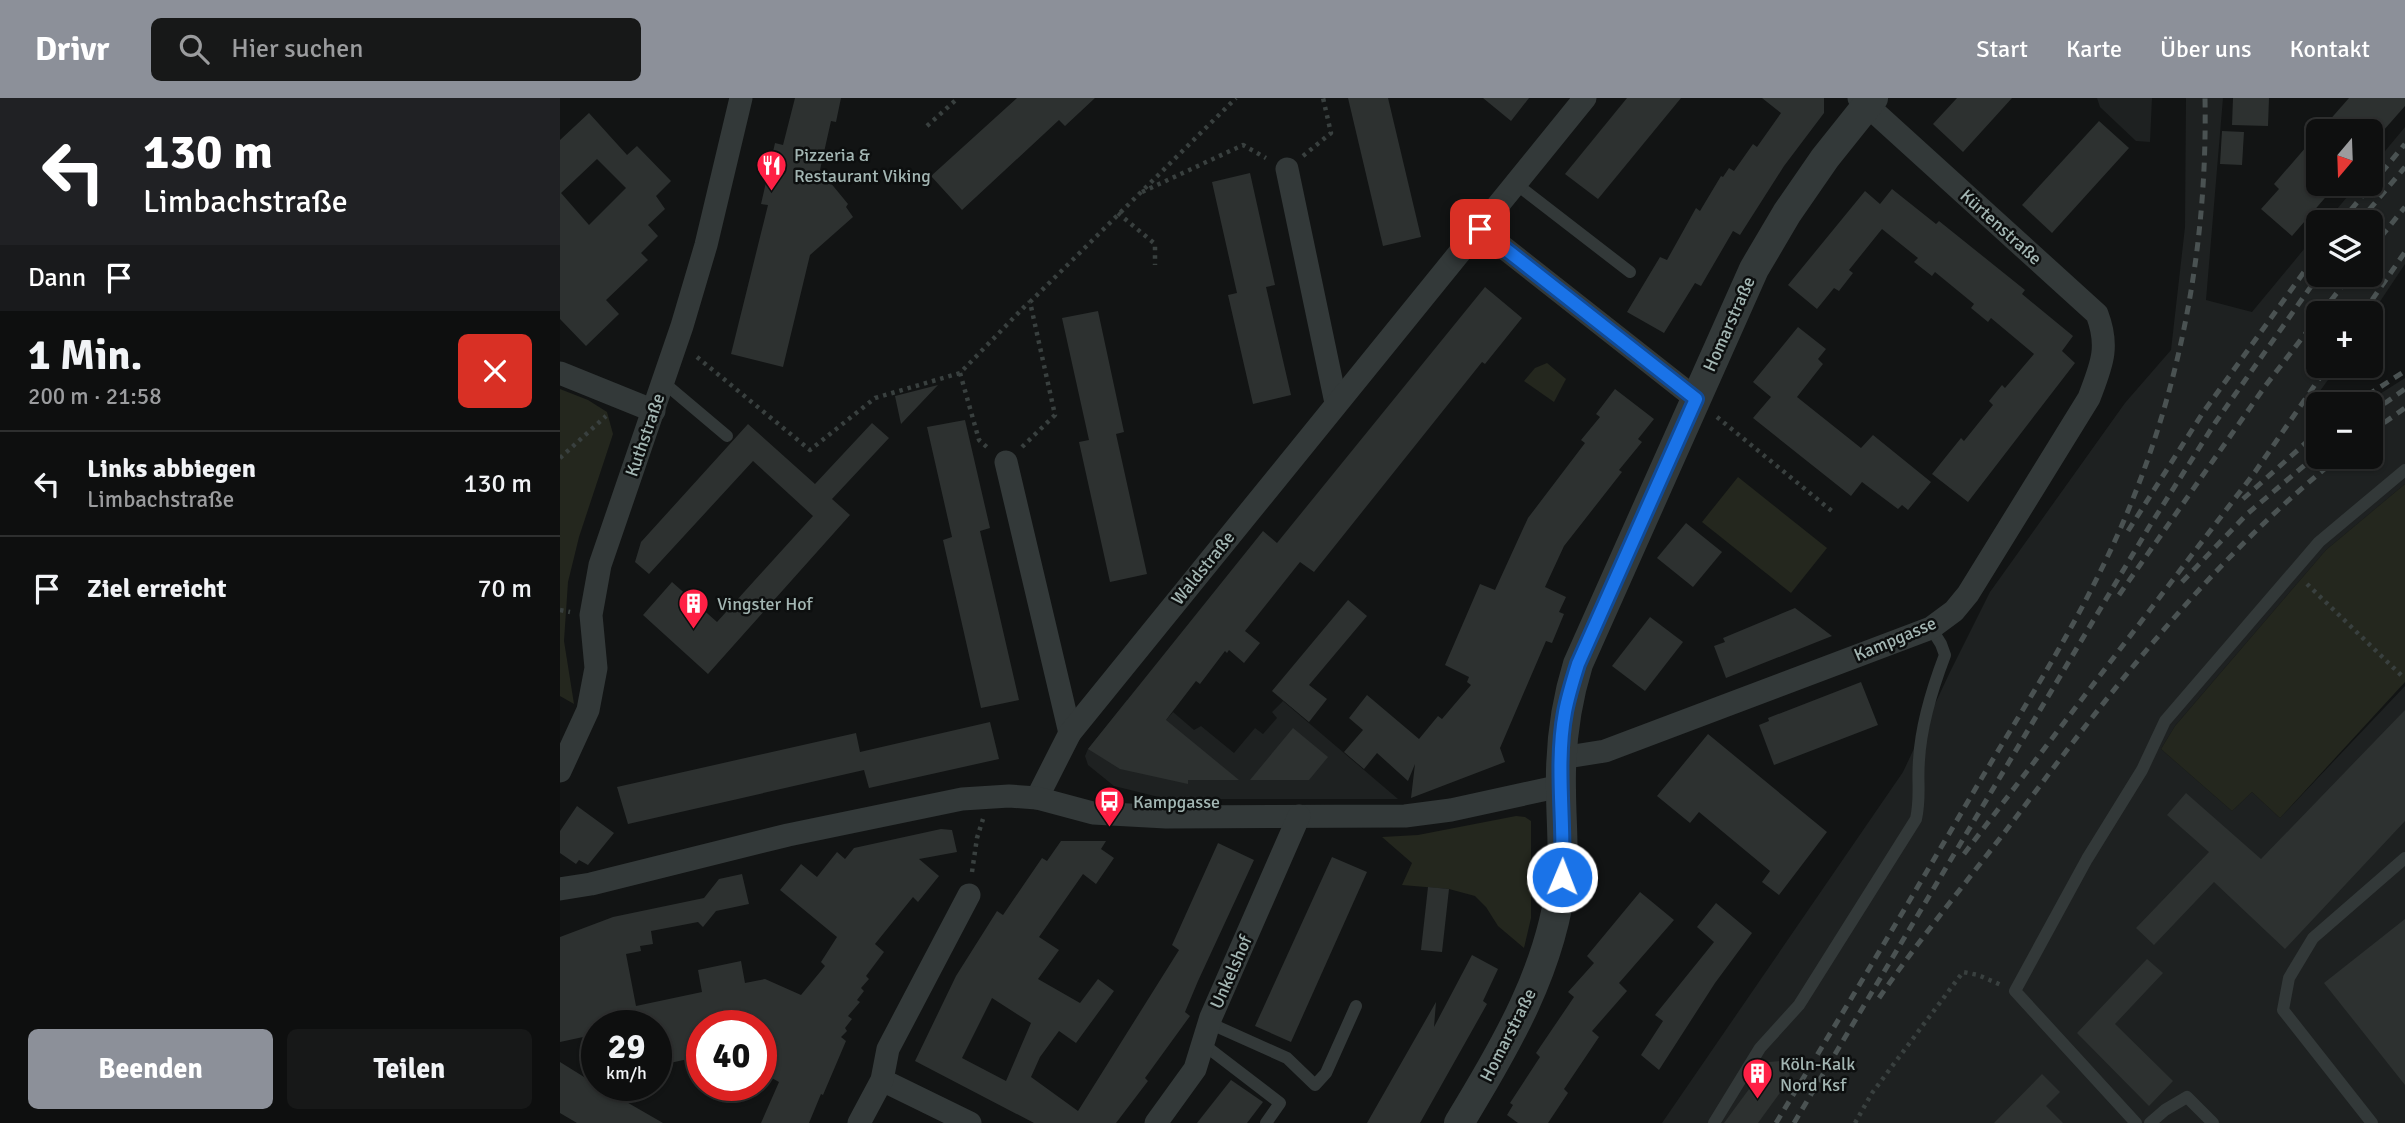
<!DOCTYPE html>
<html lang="de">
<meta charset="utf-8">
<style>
:root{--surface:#0e0f0f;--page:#171818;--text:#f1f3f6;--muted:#9b9c9e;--line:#2e2f2f;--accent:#8c9099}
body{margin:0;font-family:Signika,sans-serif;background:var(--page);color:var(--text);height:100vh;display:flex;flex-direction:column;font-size:26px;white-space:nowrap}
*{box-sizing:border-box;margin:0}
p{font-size:23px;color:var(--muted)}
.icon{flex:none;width:38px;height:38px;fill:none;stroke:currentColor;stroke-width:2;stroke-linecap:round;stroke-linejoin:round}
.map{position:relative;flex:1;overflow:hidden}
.side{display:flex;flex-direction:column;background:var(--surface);width:560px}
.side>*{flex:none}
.top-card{background:#202124;color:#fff;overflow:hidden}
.needle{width:46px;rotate:199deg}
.buttons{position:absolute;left:1746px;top:21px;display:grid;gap:14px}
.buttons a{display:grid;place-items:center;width:77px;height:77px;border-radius:10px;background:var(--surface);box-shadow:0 2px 5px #0004,0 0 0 2px var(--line);font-size:35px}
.speed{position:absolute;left:21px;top:912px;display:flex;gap:14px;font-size:35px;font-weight:700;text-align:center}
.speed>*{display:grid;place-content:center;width:91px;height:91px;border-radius:50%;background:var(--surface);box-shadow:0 2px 5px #0004,0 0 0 2px var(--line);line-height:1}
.speed small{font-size:18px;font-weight:400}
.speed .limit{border:10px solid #d22;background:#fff;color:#111}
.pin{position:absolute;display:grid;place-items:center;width:60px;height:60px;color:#fff;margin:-30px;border-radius:14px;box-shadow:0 4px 10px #0006}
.me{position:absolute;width:77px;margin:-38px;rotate:1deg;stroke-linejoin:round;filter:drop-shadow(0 0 5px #0008)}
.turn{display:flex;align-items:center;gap:24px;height:147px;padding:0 28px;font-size:32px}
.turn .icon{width:91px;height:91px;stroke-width:2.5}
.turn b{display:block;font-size:49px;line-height:60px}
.then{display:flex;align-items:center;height:66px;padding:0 28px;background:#0003;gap:14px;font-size:26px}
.round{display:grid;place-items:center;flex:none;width:74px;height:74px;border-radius:10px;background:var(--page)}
.headline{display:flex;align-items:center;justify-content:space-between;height:119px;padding:0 28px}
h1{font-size:42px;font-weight:700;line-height:52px}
.button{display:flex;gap:14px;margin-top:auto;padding:14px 28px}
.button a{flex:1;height:80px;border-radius:10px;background:var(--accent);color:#fff;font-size:28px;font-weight:700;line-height:80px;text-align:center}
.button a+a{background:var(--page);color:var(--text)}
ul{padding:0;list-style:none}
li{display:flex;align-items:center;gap:21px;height:105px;padding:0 28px;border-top:2px solid var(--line)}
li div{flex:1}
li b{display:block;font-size:26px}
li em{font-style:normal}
header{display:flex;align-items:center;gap:42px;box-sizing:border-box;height:98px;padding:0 35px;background:var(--accent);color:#fff}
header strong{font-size:33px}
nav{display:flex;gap:38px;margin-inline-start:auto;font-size:24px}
.search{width:490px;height:63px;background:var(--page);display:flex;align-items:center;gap:18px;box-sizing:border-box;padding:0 24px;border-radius:10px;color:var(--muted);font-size:26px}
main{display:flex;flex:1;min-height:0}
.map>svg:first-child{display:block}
.built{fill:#1e2121}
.green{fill:#24271e}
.building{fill:#2d3130;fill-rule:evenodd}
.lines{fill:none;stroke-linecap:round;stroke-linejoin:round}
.path{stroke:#39403f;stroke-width:4.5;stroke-dasharray:3.5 5;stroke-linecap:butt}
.service{stroke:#333939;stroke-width:12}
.minor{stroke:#333939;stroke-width:23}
.tertiary{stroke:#333939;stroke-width:30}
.rail{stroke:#4a5252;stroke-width:5;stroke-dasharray:9 7;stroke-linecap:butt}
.route-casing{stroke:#114b97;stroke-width:18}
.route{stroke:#1a73e8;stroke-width:12}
.labels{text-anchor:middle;stroke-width:5;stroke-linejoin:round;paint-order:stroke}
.poi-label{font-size:18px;fill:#a3b6b3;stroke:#0d0f0f;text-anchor:start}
.street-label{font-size:18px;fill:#a3b6b3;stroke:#0d0f0f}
</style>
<header>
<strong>Drivr</strong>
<div class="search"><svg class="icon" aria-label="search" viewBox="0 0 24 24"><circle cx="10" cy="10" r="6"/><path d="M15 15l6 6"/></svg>Hier suchen</div>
<nav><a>Start</a><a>Karte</a><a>Über uns</a><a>Kontakt</a></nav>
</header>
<main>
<section class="side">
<div class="top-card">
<div class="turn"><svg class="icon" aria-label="left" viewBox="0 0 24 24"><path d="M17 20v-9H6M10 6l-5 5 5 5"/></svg><div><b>130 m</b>Limbachstraße</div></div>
<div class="then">Dann<svg class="icon" aria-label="arrive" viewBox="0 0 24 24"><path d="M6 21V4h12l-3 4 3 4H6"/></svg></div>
</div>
<div class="headline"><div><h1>1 Min.</h1><p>200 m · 21:58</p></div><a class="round" style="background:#d93025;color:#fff"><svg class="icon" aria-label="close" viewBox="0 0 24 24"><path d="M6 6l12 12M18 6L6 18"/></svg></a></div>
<ul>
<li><svg class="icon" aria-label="left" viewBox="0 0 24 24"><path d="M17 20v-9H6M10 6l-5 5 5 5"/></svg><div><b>Links abbiegen</b><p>Limbachstraße</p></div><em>130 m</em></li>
<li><svg class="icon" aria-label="arrive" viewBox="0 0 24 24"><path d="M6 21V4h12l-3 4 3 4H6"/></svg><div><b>Ziel erreicht</b></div><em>70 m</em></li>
</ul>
<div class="button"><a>Beenden</a><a>Teilen</a></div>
</section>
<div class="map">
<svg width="1845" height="1025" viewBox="0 0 1845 1025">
<rect width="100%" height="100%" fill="#121414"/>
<g class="built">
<path d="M1537,0h55l-2,44 -14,-1 -36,-34z"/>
<path d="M1626,0h37l-17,202 46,12 67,-81v44h52v-53h-45l32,-38h13v-16l34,-41v137l-34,51v-2h-52v53h19l-31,43 12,12v36h52v-53h-7l41,-26v106l-79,66 -151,176 -14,23 71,62 20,-19 28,26 125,-132v437h-743l241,-351 47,-100 40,-80 135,-189 46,-53 14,-123z"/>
<path d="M567,602l33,27 13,-15 21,18 7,-4 33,27 21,-25 8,6 14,-16 -5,-6 11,-11 115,98h-231l-53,-13 -26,-21 -3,-9 3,-7z"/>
</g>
<g class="green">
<path d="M987,265l19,16 -12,23 -30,-21 11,-13z"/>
<path d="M0,291l28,11 19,12 6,22 -34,103 -11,45 -4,59 10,63 -14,-8z"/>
<path d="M1178,379l89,71 -36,45 -89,-71z"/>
<path d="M1845,386v198l-125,136 -28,-26 -20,19 -71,-62 14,-23 151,-176z"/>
<path d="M956,718l9,1 6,4v97l-7,30 -26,-22 -12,-19 -11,-11 -26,-7 -47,-4 10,-22 -30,-26 36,-2z"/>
</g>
<g class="building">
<path d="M235,0h46l-5,24 -5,-1 -11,49 28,34 -2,3 7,10 -43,38 -27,112 -52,-13 37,-149 -7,-1 14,-61 8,2z"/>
<path d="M457,0h78l-30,28 -6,-6 -97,90 -31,-34z"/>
<path d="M788,0h40l33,139 -38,9z"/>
<path d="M923,0h46l-18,23z"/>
<path d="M1067,0h54l-83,101 -33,-25z"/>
<path d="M1202,0h62v15l-40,53 -44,69 -7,-4 -32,55 -6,-3 -31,50 -37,-21 33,-55 7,3 29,-52 4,3 21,-35 2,1 6,-9 5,3 19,-27 4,3 24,-34z"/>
<path d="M1397,0h55l-49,54 -30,-28z"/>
<path d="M1673,0h36l-1,28 -36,-1z"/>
<path d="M1789,0h56v8l-22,25h-63z"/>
<path d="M29,15l38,42 10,-9 34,35 -15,15 9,13 -17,16 10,11 -17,17 7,7 -42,40 13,14 -33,32 -26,-27v-179zM37,61l29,29 -37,37 -28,-32z"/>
<path d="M1539,23l30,27 -77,85 -30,-28z"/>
<path d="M1662,33l22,1 -2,33 -22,-1z"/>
<path d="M1759,34v52h18l-45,52 -31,-27 18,-20 -5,-5z"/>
<path d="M690,75l25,112 -9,2 25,108 -38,9 -25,-109 9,-2 -25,-111z"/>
<path d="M1332,91l44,35 3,-3 86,69 -3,4 51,42 -11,15 13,12 -107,139 -36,-28 29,-36 3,3 29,-36 -4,-4 13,-16 3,3 29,-34 -43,-36 -3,4 -17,-14 3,-4 -39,-32 -3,4 -18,-14 4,-4 -36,-29 -33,41 4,3 -14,18 -5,-3 -17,21 -29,-24 77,-94 15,13z"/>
<path d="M925,189l37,31 -37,46 -3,-2 -168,210 -14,-10 -55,69 15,12 -16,20 -15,-13 -2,3 -2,-2 -25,33 -4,-3 -30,39 73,60h-51v4l-68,-15 -32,-20 175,-218 14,12z"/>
<path d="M538,213l26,121 -8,2 31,140 -37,8 -31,-140 10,-2 -27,-122z"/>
<path d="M1238,229l28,22 -8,10 5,5 -26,33 64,51 12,-13 58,47 -23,28 -6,-5 -4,4 -36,-27 -11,14 -98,-78 18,-21 -18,-15z"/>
<path d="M378,287l-37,39 -6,-28z"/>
<path d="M1055,291l39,30 -16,20 4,3 -23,28 3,2 -58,74 -19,41 21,10 -7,15 5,2 -12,29 -6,-2 -46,107 5,14 -94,36 4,-34 -7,17 -31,-28 -13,16 -20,-17 19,-22 -14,-12 18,-23 52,44 19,-23 4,3 29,-34 -4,-3 2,-5 -24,-12 35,-81 15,6 33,-72 57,-75 -4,-3 19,-23 -4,-3z"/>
<path d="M405,322l25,108 -10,3 39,169 -38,8 -38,-168 9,-3 -25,-110z"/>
<path d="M312,325l17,15 -57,61 18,16 -142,159 -65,-59 29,-33 45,40 96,-106 -60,-55 -104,113 -14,-12 6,-20 107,-118 67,60z"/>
<path d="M1126,425l36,29 -29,35 -36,-29z"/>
<path d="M788,502l19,16 -58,69 18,14 -18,23 -37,-31z"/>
<path d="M1235,510l37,28 -106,42 -12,-32 11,-4 -2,-4z"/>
<path d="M1090,519l33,25 -38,49 -33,-25z"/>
<path d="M1301,584l17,43 -104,40 -15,-40 10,-4 -1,-3z"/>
<path d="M1845,612v111l-120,128 -71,-67 -60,63 -18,-17 73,-76 -42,-37 19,-22 75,66z"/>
<path d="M430,624l9,37 -130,29 -5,-18 -236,54 -11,-37 239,-54 4,19z"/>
<path d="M733,630l35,29 -19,23h-59z"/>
<path d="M1148,636l119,98 -48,63 -17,-13 8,-11 -71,-59 -9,11 -33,-27z"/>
<path d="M17,708l37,27 -26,32 -9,-5 -3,4 -16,-11v-22z"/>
<path d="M381,731l11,1 5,22 -38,7 20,17 -21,26 -5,-5 -38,47 9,8 -18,24 3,3 -8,9 3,3 -7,9 3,2 -12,14 4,3 -7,9 2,3 -6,6 5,4 -23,54 -2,-1 -12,29h-48l18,-41 -18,-10v-46h-59v30l-46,10v-40h-59v8l-37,8v-105l53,-20 91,-19 15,-19 23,-5 7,30 -33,7 -13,16 -5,-5 -47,9 2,13 -13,2 1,5 -15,3 10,52 66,-14 -4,-22 43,-9 4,22 20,-4 36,16 24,-29 -4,-4 16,-25 -57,-47 21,-26 16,13 20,-25 8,7 9,-11z"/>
<path d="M501,743h45l-5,8 13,9 -18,26 -13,-10 -44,63 20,13 -21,29 42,24 18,-24 16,12 -38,52 -17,-12 -19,26 -9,20 47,34 101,-161 -7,-5 46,-102 36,17 -56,121 -13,31 5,4 -45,62 3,3 -32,42h-82l-119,-62 41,-85 41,-65 6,4 39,-57 5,3zM432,900l39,25 -25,58 -44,-23z"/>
<path d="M772,759l35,15 -76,170 -36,-16z"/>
<path d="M868,789l21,2 -7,63 -21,-2z"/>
<path d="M1080,794l34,28 -55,63 8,8 -35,40 7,6 -35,52 4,4 -20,30h-30l-11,-8 6,-10 -3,-2 30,-46 -4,-4 38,-56 -6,-5 26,-29 -7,-7z"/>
<path d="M1156,805l36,30 -37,50 -56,87 -18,-15 22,-34 -8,-6 59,-73 -17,-15z"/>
<path d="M1845,821v166l-81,-102z"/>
<path d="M912,857l26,14 -15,32 4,3 -67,119h-53l69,-121 -2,25z"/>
<path d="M1587,861l16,14 -48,51 58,57 -24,25 -72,-73z"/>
<path d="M1221,963l8,8 1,10 -32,44h-34l45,-61z"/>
<path d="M0,964l37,23 66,38h-86l-17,-10z"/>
<path d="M1482,976l18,18 -14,14 17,17h-69z"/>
<path d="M671,982l32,22 -16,21h-50z"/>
</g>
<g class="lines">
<g class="path">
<path d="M367,28l31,-28"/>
<path d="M743,58l28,-23 -8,-35"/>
<path d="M582,94l101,-47 23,13"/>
<path d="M558,115l37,31v21"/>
<path d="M137,259l113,93 65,-52 85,-25 69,-71"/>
<path d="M400,275l19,67 10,9"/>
<path d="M1157,319l116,95"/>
<path d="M462,349l33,-32 -25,-113 206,-204"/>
<path d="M0,360l46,-42"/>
<path d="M1747,486l96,93"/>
<path d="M0,512l10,2"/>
<path d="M412,774l5,-34 6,-19"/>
<path d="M1295,1025l17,-30 91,-121 15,3 23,10"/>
</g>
<g class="service">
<path d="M956,86l114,88"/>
<path d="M103,284l64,54"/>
<path d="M649,925l78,35 28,27 11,-12 30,-67"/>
<path d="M643,946l77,59 -14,20"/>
<path d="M1154,1025l46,-75 39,-43 117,-186c5,-23 1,-37 3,-59 2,-36 13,-71 26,-105l-4,-11 -10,-16"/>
<path d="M1576,1025l-121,-132 72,-132 55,-89 23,-49 154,-179 86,-72"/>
<path d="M1590,1025l15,-13 22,-13 26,26"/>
<path d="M1812,1025l-89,-113 6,-32 24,-40 92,-80"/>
</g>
<g class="minor">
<path d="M727,71l49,234"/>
<path d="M920,131l216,170"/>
<path d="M0,275l94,38"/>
<path d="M446,364l64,271"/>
<path d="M1001,660l44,-7 326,-123 23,-17 14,-17 121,-196c12,-32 21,-50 8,-84l-238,-216"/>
<path d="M0,673l28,-61 8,-42 -5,-53 9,-50 82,-239 24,-81 35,-147"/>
<path d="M477,700l33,-65 515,-635"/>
<path d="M0,791l31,-5 197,-49 174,-36 47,-3 28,2 56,15 73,4 239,-1 46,-6 110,-24"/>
<path d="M322,982l88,43"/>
<path d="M299,1025l23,-43 6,-31 81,-154"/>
<path d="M596,1025l39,-54 16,-52 88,-201"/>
</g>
<path class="tertiary" d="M899,1025c47,-77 94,-157 103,-248 2,-28 -1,-57 -1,-85 -1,-44 4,-84 17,-126l176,-395 33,-56 38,-55 48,-60"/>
<g class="rail">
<path d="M1781,124l64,-78"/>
<path d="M1799,124l46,-55"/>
<path d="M1811,151l34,-42"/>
<path d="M1761,215l30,-38"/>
<path d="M1803,215l42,-61"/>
<path d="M1794,306l51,-33"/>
<path d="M1811,315l34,-24"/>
<path d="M1811,334l34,-24"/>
<path d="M1683,401l76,-68"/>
<path d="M1568,433l74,-117 117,-163"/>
<path d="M1622,484l65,-68 72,-61"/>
<path d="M1559,497l147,-210 53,-69"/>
<path d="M1404,756l291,-382 73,-106"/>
<path d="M1319,900c42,-61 90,-119 135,-178 100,-133 195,-258 325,-363"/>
<path d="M1216,1025c68,-112 135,-224 201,-337 42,-71 88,-142 124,-216 73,-147 107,-308 104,-472"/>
<path d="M1234,1025l355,-596 66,-104 104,-148"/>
</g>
</g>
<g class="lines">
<defs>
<path id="route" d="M920,131l216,170 -118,265c-5,16 -10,32 -13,48 -10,54 0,111 -3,165"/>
</defs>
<use href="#route" class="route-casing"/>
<use href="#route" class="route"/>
</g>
<defs>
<symbol id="restaurant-pin" viewBox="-11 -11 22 30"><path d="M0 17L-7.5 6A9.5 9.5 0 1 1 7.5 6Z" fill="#ff2045" stroke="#0d0f0f"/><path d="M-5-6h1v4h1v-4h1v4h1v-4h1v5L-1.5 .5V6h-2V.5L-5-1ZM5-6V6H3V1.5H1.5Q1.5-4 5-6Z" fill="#fff"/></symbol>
<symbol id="building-pin" viewBox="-11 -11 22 30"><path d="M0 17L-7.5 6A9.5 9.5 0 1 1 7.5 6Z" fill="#ff2045" stroke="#0d0f0f"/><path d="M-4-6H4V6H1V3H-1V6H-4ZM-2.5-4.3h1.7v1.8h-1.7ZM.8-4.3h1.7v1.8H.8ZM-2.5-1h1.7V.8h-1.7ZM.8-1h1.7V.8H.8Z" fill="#fff"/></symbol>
<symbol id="bus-pin" viewBox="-11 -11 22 30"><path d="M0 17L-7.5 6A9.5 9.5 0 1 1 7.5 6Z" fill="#ff2045" stroke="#0d0f0f"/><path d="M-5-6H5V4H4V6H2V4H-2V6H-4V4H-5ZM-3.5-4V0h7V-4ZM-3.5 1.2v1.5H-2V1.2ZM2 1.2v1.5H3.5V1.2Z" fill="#fff"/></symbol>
</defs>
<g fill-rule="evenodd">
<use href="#restaurant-pin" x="194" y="50" width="35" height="47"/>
<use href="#building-pin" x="116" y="488" width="35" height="47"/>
<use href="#bus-pin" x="532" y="686" width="35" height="47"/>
<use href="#building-pin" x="1180" y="958" width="35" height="47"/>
</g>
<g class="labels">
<g class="poi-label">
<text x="234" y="63">Pizzeria &amp;<tspan x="234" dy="21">Restaurant Viking</tspan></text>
<text x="157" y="512">Vingster Hof</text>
<text x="573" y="710">Kampgasse</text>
<text x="1220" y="972">Köln-Kalk<tspan x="1220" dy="21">Nord Ksf</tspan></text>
</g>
<g class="street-label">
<text transform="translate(1441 129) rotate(42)" y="6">Kürtenstraße</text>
<text transform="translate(1169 226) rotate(-66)" y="6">Homarstraße</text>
<text transform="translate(85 337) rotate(-71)" y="6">Kuthstraße</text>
<text transform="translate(643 470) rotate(-51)" y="6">Waldstraße</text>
<text transform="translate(1335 541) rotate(-23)" y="6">Kampgasse</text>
<text transform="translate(671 874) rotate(-66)" y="6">Unkelshof</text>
<text transform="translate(948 937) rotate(-63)" y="6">Homarstraße</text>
</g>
</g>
</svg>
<div class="buttons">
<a><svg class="needle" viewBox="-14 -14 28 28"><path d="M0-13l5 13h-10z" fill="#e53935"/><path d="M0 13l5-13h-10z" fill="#9b9c9e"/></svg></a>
<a><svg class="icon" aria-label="layers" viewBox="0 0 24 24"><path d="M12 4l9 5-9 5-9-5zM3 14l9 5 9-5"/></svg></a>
<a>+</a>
<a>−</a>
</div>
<div class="speed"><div>29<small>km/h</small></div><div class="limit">40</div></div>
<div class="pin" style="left:920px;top:131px;background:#d93025"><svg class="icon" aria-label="arrive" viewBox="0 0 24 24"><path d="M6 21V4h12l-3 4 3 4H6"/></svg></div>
<svg class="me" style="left:1002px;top:779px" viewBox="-20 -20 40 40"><circle r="17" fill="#1a73e8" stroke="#fff" stroke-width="3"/><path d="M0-11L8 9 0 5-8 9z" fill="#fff"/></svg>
</div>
</main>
